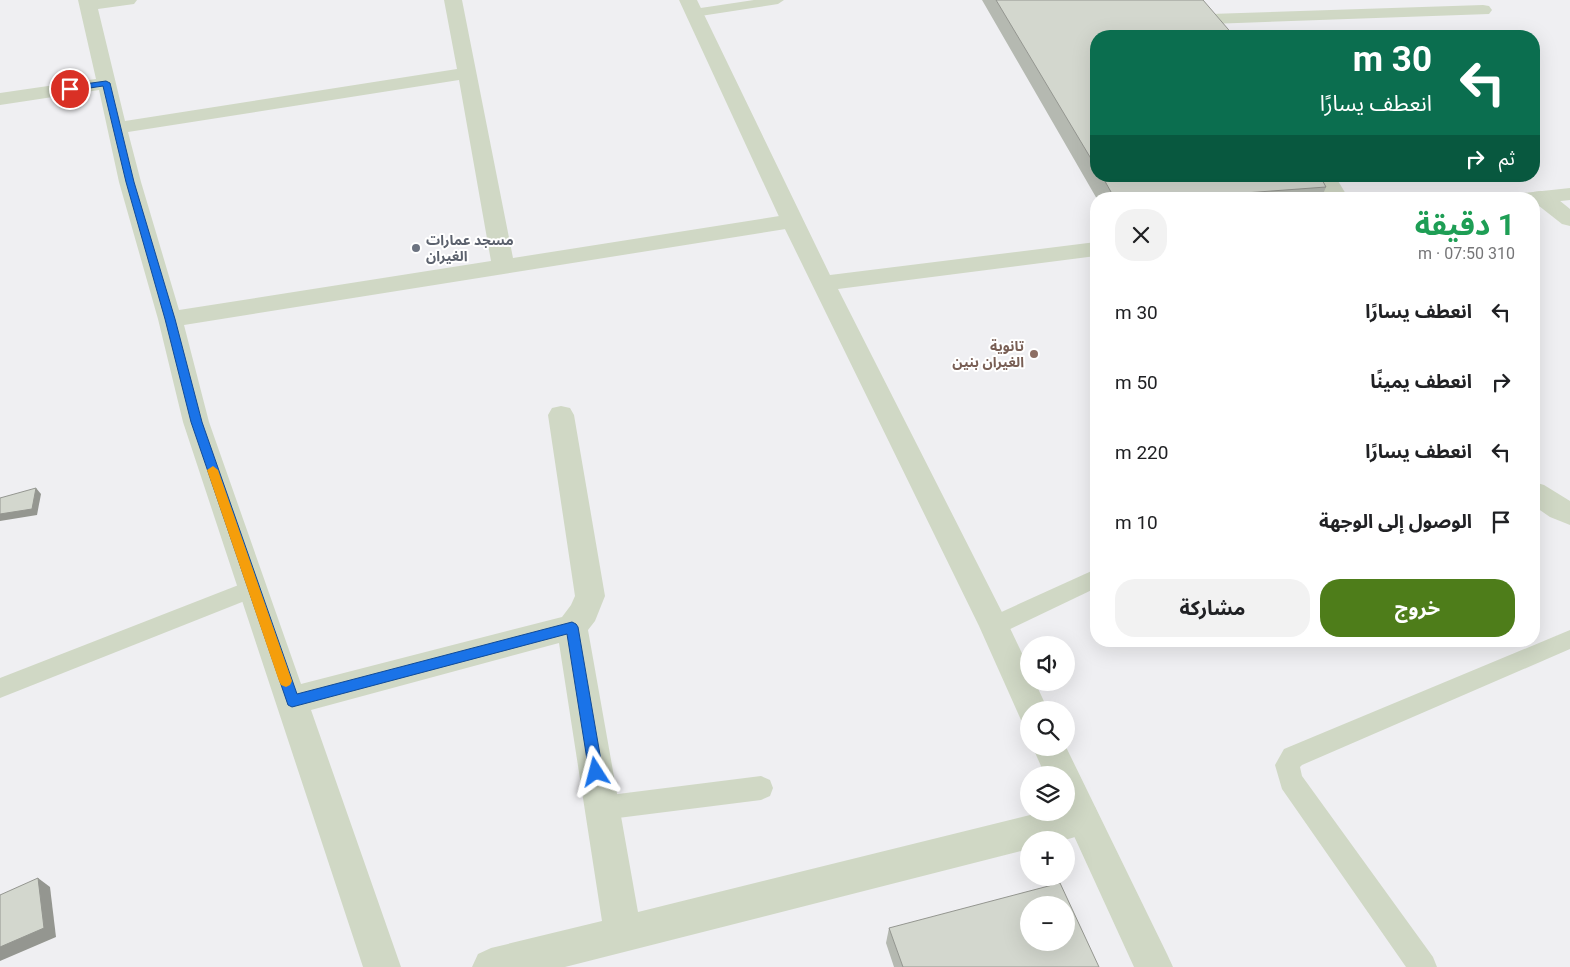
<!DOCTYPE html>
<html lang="ar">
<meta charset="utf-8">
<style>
:root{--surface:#fff;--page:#f2f2f2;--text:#202124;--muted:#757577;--accent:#4e7d1a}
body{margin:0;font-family:Roboto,"Noto Sans Arabic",sans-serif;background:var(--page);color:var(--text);direction:rtl;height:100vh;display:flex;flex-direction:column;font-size:19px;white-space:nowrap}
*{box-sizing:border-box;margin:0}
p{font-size:16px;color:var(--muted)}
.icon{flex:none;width:28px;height:28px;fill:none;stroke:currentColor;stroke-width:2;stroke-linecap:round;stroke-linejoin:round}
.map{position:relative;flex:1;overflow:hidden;direction:ltr}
.drawer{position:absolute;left:1090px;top:192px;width:450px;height:455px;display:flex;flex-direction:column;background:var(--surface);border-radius:20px;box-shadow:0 5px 20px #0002;direction:rtl}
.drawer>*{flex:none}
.guide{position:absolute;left:1090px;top:30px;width:450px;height:152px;border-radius:20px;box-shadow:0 5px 20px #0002;direction:rtl;background:#0b6e4f;color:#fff;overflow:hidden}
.tools{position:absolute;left:1020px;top:636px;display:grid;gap:10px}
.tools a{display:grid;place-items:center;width:55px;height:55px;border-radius:50%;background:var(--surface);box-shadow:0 5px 20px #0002;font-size:25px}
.pin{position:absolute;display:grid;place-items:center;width:42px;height:42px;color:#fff;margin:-21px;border:2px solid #fff;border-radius:50%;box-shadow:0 1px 5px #0007}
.me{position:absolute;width:55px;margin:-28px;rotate:351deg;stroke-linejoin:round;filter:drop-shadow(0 0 4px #0008)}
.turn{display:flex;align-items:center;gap:18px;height:105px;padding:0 25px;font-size:22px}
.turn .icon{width:65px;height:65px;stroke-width:2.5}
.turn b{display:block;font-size:35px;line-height:42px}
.then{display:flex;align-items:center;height:48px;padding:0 25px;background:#0003;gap:10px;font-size:19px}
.round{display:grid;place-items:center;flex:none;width:52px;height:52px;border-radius:20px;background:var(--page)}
.overview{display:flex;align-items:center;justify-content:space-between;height:85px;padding:0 25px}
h1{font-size:30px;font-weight:700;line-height:38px;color:#1e9e55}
.action{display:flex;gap:10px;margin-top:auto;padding:10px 25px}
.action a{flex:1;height:58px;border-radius:20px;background:var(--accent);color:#fff;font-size:20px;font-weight:700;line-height:58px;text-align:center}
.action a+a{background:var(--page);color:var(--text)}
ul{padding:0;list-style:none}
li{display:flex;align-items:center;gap:15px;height:70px;padding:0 25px}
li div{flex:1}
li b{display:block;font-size:19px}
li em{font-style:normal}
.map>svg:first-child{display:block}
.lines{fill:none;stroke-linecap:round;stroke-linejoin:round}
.service{fill:#d0d8c5;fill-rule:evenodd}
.minor{fill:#d0d8c5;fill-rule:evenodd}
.tertiary{fill:#d0d8c5;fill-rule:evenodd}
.wall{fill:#b5b9b1}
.shaded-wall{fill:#949690}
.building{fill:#d3d7ce;stroke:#949690;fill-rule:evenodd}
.route{fill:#1a73e8;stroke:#114b97}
.slow{fill:#f59e0b}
.worship-dot{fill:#6b7280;stroke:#fff;stroke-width:2}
.education-dot{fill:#8d6e63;stroke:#fff;stroke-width:2}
.labels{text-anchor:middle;stroke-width:4;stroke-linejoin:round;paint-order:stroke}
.worship-label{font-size:14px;font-weight:bold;fill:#5b616d;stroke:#fff;text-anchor:start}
.education-label{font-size:14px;font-weight:bold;fill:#785e54;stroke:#fff;text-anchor:end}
</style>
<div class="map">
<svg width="1570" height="967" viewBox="0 0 1570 967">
<rect width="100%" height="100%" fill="#efeff2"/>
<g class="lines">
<g class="service">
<path d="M754,0h30l-6,4 -84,13 -6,-4 6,-4z"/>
<path d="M1096,569v19l-94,45 -8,2 -8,-2 -3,-7 3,-7z"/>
<path d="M254,579l8,3 3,6 -3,6 -262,104v-20z"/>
<path d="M1570,630v19l-268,116 -2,2 2,9 131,181 4,10h-31l-124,-178 -7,-24 9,-16z"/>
<path d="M761,776l9,4 3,8 -3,8 -9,4 -159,20 -9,-4 -4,-8 4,-8 9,-4z"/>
</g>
<g class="minor">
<path d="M78,0h59l-3,4 -36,5 27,112 332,-52 -13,-69h18l51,258 279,-44 8,2 3,5 -3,5 -8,2 -608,97 25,97 92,262 261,-67 9,-12 4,-9 -27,-181 4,-7 9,-2 9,2 4,7 31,181 -10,25 -7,9 50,282 404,-100h24v-5l17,-4 12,4 5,12 -5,12 -30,9h-36v9l-464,118h-93l6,-13 13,-6 111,-27 -43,-278 -248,67 90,257h-38l-180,-545 -25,-103 -39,-137 -20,-92 -99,15v-12l96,-14zM459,80l32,181 -312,49 -38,-128 -13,-50z"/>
<path d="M1483,5l6,1 3,4 -3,4 -279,10 -6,-1 -3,-4 3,-4 6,-1z"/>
<path d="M1314,176h21l14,23h-22z"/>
<path d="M1541,191l8,1 21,17v17l-8,-2 -28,-22v-3l-4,-2 3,-5z"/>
<path d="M1534,482l10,3 26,16v24l-20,-8 -16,-11z"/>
</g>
<g class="tertiary">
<path d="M679,0h18l133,275 266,-33v14l-258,33 171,337 20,42v14h6l13,28h-19v13l-8,-3 -42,-94 -198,-405z"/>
<path d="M1570,188v12l-36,4v-5h-22l3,-5 8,-1z"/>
<path d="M1066,747l101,207 6,13h-39l-71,-155h3v-37h-21l-12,-27z"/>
</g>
</g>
<g class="wall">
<path d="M982,0h221l-107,36v140h224l6,11 -5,12h-224z"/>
<path d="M889,928l210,39h-205l-8,-24z"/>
</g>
<g class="shaded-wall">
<path d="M36,488l5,6 -4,21 -37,6v-7z"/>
<path d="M38,878l12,9 6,50 -56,24v-14z"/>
</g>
<g class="building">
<path d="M996,0h207l31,36h-138v131z"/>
<path d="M1102,176h218l6,11 -163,12h-48z"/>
<path d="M36,488l-4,21 -32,5v-16z"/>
<path d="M38,878l6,50 -44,19v-52z"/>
<path d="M1060,883l39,84h-196l-14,-39zM1029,905h37v37h-37z"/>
</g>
<path class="route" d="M106,81l4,2 24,99 41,137 27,103 95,272 275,-72 4,2 2,3 25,145 -2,5 -5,2 -5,-2 -2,-5 -22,-138 -275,73 -4,-2 -97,-283 -26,-103 -39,-137 -23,-96 -33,5 -3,-2 3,-3z"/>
<path class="slow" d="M213,466l5,4 74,211 -2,4 -4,2 -5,-2 -2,-4 -72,-211z"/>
<circle class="worship-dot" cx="416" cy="248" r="5"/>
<circle class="education-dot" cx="1034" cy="354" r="5"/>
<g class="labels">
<g class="worship-label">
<text x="426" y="245">مسجد عمارات<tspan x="426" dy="16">الغيران</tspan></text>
</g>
<g class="education-label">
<text x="1024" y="351">تانوية<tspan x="1024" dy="16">الغيران بنين</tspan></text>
</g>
</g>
</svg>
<div class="tools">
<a><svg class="icon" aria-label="sound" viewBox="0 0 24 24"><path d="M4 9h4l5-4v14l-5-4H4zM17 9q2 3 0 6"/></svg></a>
<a><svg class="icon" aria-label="search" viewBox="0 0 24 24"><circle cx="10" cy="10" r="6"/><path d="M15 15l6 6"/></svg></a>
<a><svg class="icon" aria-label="layers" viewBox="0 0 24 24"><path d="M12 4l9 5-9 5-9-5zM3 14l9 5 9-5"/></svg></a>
<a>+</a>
<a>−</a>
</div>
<div class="pin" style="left:70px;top:89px;background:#d93025"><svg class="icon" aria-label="arrive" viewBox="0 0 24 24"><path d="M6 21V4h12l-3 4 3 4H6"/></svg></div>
<svg class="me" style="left:596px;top:772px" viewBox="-20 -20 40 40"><path d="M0-17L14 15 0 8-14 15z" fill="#1a73e8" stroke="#fff" stroke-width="4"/></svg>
<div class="guide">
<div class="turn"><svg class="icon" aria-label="left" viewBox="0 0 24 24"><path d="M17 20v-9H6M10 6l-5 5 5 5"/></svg><div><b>30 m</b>انعطف يسارًا</div></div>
<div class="then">ثم<svg class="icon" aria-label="right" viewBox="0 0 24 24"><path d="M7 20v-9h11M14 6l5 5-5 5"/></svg></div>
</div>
<section class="drawer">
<div class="overview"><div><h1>1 دقيقة</h1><p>310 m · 07:50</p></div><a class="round"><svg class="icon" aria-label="close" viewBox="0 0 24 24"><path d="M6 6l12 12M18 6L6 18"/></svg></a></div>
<ul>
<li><svg class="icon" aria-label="left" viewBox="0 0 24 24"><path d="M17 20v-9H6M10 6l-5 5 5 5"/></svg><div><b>انعطف يسارًا</b></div><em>30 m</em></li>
<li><svg class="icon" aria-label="right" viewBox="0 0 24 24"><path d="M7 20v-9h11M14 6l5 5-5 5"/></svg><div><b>انعطف يمينًا</b></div><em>50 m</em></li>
<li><svg class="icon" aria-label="left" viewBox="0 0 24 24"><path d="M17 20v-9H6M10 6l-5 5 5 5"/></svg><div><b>انعطف يسارًا</b></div><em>220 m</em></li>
<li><svg class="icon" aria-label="arrive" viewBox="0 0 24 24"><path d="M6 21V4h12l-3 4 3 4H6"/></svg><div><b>الوصول إلى الوجهة</b></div><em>10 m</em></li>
</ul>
<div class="action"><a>خروج</a><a>مشاركة</a></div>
</section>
</div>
